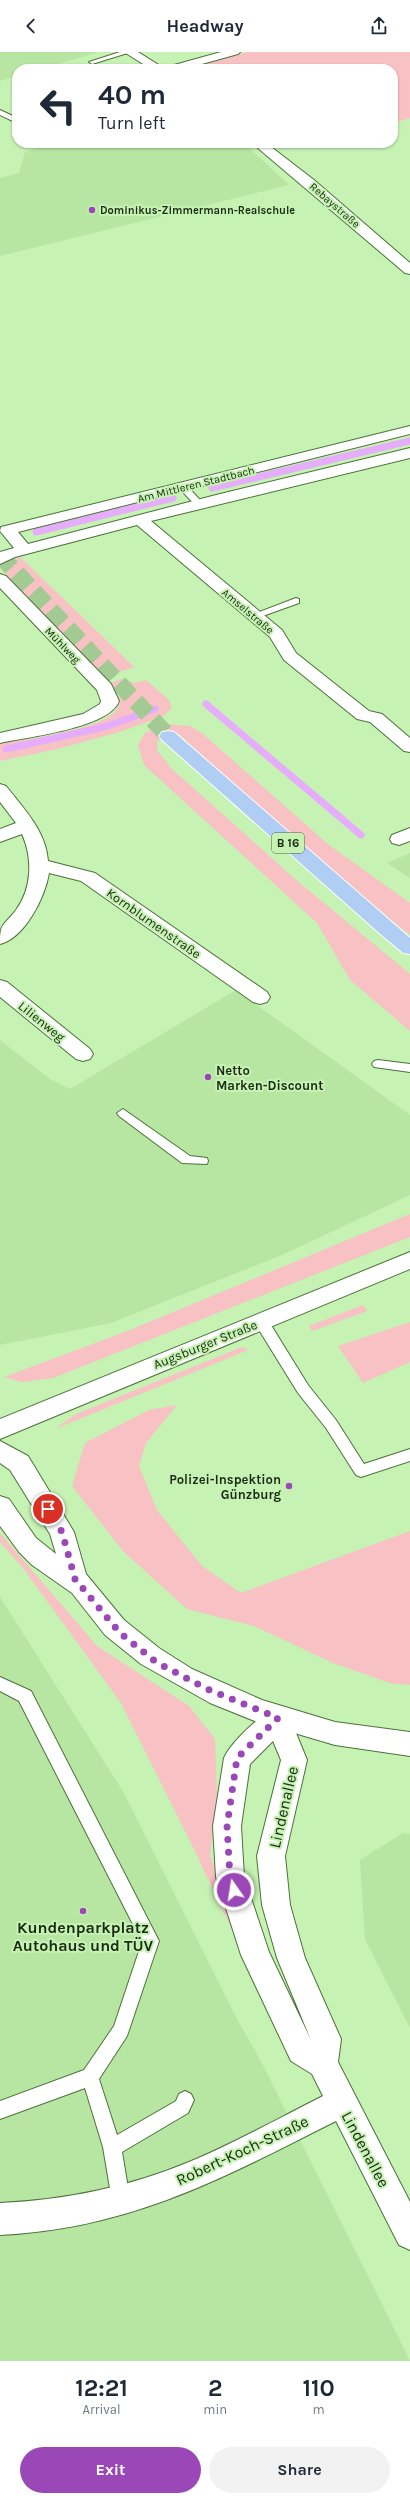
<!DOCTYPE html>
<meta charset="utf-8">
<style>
:root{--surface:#fff;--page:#f2f2f3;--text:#1f2937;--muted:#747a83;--accent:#9a48b7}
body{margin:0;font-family:Karla,sans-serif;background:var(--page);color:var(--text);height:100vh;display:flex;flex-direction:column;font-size:15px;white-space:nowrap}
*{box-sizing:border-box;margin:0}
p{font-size:13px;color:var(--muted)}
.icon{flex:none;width:22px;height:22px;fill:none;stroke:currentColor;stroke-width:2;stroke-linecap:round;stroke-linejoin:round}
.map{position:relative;height:2309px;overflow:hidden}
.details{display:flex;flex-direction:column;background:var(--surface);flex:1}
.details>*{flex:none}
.top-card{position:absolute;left:12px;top:12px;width:386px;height:84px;border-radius:16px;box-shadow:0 1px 3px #0004;background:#fff;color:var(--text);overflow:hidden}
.pin{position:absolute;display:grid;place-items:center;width:34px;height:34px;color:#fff;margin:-17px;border:2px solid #fff;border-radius:50%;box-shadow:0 1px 4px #0007}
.me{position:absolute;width:44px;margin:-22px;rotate:347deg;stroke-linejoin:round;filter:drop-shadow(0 0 3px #0008)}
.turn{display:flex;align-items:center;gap:14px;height:84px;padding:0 20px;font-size:18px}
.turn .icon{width:52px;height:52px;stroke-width:2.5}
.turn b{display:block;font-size:28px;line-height:34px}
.eta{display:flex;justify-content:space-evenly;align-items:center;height:68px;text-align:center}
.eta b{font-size:24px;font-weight:700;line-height:28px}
.cta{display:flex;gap:8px;margin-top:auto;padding:8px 20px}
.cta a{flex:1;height:46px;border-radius:24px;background:var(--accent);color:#fff;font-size:16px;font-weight:700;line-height:46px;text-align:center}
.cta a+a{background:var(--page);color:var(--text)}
header{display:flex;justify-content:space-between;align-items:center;height:52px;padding:0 20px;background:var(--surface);font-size:18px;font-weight:700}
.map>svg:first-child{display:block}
.built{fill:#b7e6a2}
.green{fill:#f8c1c3}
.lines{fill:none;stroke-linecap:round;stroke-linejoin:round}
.stream{stroke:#e6adfc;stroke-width:7}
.primary-tunnel{stroke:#a3ca93;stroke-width:17;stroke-dasharray:17 8;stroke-linecap:butt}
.lane-casing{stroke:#4c7239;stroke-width:2}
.street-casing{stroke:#4c7239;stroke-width:2}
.secondary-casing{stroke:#4c7239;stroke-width:2}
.primary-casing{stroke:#fff;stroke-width:2}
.lane{fill:#fff;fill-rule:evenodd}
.street{fill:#fff;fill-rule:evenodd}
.secondary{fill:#fff;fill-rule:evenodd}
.primary{fill:#b0cdf3;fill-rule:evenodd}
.route{stroke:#9a48b7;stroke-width:7;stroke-dasharray:0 12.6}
.poi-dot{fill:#9a48b7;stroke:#c6f2b3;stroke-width:1.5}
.labels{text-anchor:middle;stroke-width:4;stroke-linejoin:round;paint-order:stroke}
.far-street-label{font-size:11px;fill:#192a12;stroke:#c6f2b3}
.far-poi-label{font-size:11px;font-weight:bold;fill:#192a12;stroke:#c6f2b3;text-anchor:start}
.shield{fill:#c6f2b3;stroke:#4d6642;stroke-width:1}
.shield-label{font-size:12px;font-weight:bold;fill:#192a12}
.street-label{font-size:13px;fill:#192a12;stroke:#c6f2b3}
.poi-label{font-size:13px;font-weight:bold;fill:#192a12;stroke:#c6f2b3;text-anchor:start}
.near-street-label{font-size:16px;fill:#192a12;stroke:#c6f2b3}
.near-poi-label{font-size:16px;font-weight:bold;fill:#192a12;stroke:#c6f2b3}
</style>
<header><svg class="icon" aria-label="back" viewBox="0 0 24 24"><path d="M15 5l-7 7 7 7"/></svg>Headway<svg class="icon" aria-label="share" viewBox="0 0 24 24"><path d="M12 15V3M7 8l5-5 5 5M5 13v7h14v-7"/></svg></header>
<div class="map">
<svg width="410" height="2309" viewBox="0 0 410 2309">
<rect width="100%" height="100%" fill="#c6f2b3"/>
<g class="built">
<path d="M0,0h99l-58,17h-24v7l-17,5z"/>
<path d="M53,91h191l45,42 -289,71v-78l19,-5 6,-21z"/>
<path d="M410,801v25l-23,-15z"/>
<path d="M236,938l174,125v80l-128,60 -171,68 -111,22v-305l50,39 20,10z"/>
<path d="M0,1545l124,196 113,226 26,46 147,296h-410z"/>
<path d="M403,1781l7,1v194l-45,-89 -5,-79z"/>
</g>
<g class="green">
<path d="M247,0h163v66l-17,5v-54h-209z"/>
<path d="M20,505l114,110 -29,10 -98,-101 -1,-9 4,-5z"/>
<path d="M122,627l13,4 11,-3 24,21 1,8 -9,8 -43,15 -62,17 -57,12v-17c24,-5 112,-14 119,-39 3,-9 -4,-16 -8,-22z"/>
<path d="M166,672l24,2 13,8 126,111 81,58v32c-80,-64 -157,-131 -231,-201l-22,7v9l15,19 123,110 115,95v57l-60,-51 -33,-57 -173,-158 -6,-20 7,-12z"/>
<path d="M410,1162v23l-357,141 -30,4 -19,-5 126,-47z"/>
<path d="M363,1253l4,6 -55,20 -3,-5z"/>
<path d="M410,1270v40l-47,21 -25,-37z"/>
<path d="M242,1295l6,3 -193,79 21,-15z"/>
<path d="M177,1353l-31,38 -7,23 18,44 45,56 39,27 169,-62v154l-20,-2 -57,-20 -79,-37 -67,-17 -64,-58 -51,-65 13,-43 64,-33z"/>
<path d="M0,1481l97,113 92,60 26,33 2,56 -7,60 42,117 -59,-125 -72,-144 -98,-135 -23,-26z"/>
</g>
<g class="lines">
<g class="stream">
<path d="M212,436l198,-47"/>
<path d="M36,480l137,-34"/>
<path d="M206,652l155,131"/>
<path d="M6,697l102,-23 47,-17"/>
</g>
<path class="primary-tunnel" d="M0,503l168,181"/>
<defs>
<g id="lane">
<path d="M120,0h11l-39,12 -3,-2z"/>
<path d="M0,58l17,8v5l-17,-8z"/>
<path d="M180,433h6l16,17v4h-6l-16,-17z"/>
<path d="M296,546l3,1v4l-42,15h-6l-2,-2z"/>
<path d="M378,1008l32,4v8l-36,-5 -2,-3 2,-3z"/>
<path d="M123,1057l67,47 17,2 1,3 -1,3 -25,-1 -63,-47 -2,-3z"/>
<path d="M261,1264l5,1 42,68 28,35 28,44 46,-15v12l-49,16 -5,-2 -30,-47 -28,-35 -42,-68 -2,-4 2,-4z"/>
<path d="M0,1625l31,14 128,250 -32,95 -28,43 18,56 59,-34 3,-7 6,-3 6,3 3,6 -6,13 -66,39 8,48 -3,6 -6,3 -6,-3 -3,-6 -9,-53 -18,-59 -85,31v-18l84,-31 30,-44 28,-84 -123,-241 -19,-10z"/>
</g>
<g id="street">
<path d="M124,0h14l27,17h-14z"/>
<path d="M221,0h19l-2,2 -54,15h-19l2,-2z"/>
<path d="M252,91h14l48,37 96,83v11l-5,-1z"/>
<path d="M410,374v8l-392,98 10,12 188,-49 194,-47v10l-259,63 131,109 14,23 73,58 13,3 28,24v14l-6,-1 -34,-29 -13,-3 -73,-59 -14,-23 -133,-112 -122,32 -15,7v-12l14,-4 -14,-17 1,-4z"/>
<path d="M0,522l6,2 105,108 8,17c-9,27 -92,36 -119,42v-10l83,-19 17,-10 1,-3 -4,-11 -97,-102z"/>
<path d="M0,732l6,2c18,23 40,45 42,75l47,12 172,119 3,5 -3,5 -7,2 -7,-2 -172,-121 -32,-8c-4,24 -24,65 -49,71 0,-22 3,-17 16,-34 16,-22 17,-51 6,-76l-22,8v-13l16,-6 -16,-21z"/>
<path d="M410,776v13l-11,4 -7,-2 -2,-4 2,-4z"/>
<path d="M0,928l7,2 83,67 3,5 -3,5 -7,2 -7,-2 -76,-62z"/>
<path d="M278,1655l9,4 20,49 -22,96 5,49 15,53 36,81 -3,23 72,140v48l-11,-5 -63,-124c-113,57 -206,108 -336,114v-32c65,-3 129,-16 189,-41 46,-19 90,-44 134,-66l-11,-22 -21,-13 -50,-106 -25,-78 -3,-51 11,-68c7,-16 38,-45 54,-51zM273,1689l8,19 -24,96 5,49 15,53 34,82 -42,-88 -25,-75 -3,-51 9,-62z"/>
</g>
<g id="secondary">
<path d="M410,1200v17l-410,170v-20z"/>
<path d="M0,1389l28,15 46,76 12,42 38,46 35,28 33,21 70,31 73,22 75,10v24l-75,-11 -78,-23 -47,-19 -69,-39 -36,-29 -33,-42 -40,-28 -13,-13 -19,-26v-30l9,3 27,39 20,16 -6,-20 -40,-64 -10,-7z"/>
</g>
<path id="primary" d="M168,679l6,1 236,206v16l-7,-1 -25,-21 -216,-192 -3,-4 3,-4z"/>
</defs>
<use href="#lane" class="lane-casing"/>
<use href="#street" class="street-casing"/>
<use href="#secondary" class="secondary-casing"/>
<use href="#primary" class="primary-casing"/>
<use href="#lane" class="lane"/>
<use href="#street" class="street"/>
<use href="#secondary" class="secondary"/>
<use href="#primary" class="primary"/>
</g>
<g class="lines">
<path class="route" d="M48,1457l14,23 13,47 45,54 36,29 49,26 73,30 -41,40 -10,68 3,51 4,13"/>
</g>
<g class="poi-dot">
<circle cx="92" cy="158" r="4"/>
<circle cx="208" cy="1025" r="4"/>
<circle cx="289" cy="1434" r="4"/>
<circle cx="83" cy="1859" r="4"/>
</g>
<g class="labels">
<g class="far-street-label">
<text transform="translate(335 153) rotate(41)" y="4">Rebaystraße</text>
<text transform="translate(196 432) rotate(-14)" y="4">Am Mittleren Stadtbach</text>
<text transform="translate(248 559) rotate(40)" y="4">Amselstraße</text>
<text transform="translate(63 593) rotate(46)" y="4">Mühlweg</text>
</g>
<g class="far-poi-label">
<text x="100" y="162">Dominikus-Zimmermann-Realschule</text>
</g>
<rect class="shield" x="272" y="781" width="32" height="20" rx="3"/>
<g class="shield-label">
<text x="288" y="795">B 16</text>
</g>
<g class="street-label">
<text transform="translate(154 871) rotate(35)" y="5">Kornblumenstraße</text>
<text transform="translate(42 969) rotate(39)" y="5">Lilienweg</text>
<text transform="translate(205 1292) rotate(-22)" y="5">Augsburger Straße</text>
</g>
<g class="poi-label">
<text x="216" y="1023">Netto<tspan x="216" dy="15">Marken-Discount</tspan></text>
<text x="281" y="1432" text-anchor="end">Polizei-Inspektion<tspan x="281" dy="15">Günzburg</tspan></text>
</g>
<g class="near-street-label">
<text transform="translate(283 1755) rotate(-77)" y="6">Lindenallee</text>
<text transform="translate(366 2097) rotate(62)" y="6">Lindenallee</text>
<text transform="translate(242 2098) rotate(-25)" y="6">Robert-Koch-Straße</text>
</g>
<g class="near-poi-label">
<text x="83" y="1881">Kundenparkplatz<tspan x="83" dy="18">Autohaus und TÜV</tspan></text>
</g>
</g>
</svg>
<div class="pin" style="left:48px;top:1457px;background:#d93025"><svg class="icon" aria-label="arrive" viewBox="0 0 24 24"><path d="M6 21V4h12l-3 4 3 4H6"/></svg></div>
<svg class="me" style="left:234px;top:1838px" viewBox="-20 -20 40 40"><circle r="17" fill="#9a48b7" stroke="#fff" stroke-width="3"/><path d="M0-11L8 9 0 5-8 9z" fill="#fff"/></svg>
<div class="top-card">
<div class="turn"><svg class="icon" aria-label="left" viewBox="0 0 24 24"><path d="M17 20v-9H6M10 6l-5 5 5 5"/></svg><div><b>40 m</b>Turn left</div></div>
</div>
</div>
<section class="details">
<div class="eta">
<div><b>12:21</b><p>Arrival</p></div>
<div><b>2</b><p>min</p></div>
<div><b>110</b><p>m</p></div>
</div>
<div class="cta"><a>Exit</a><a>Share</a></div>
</section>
